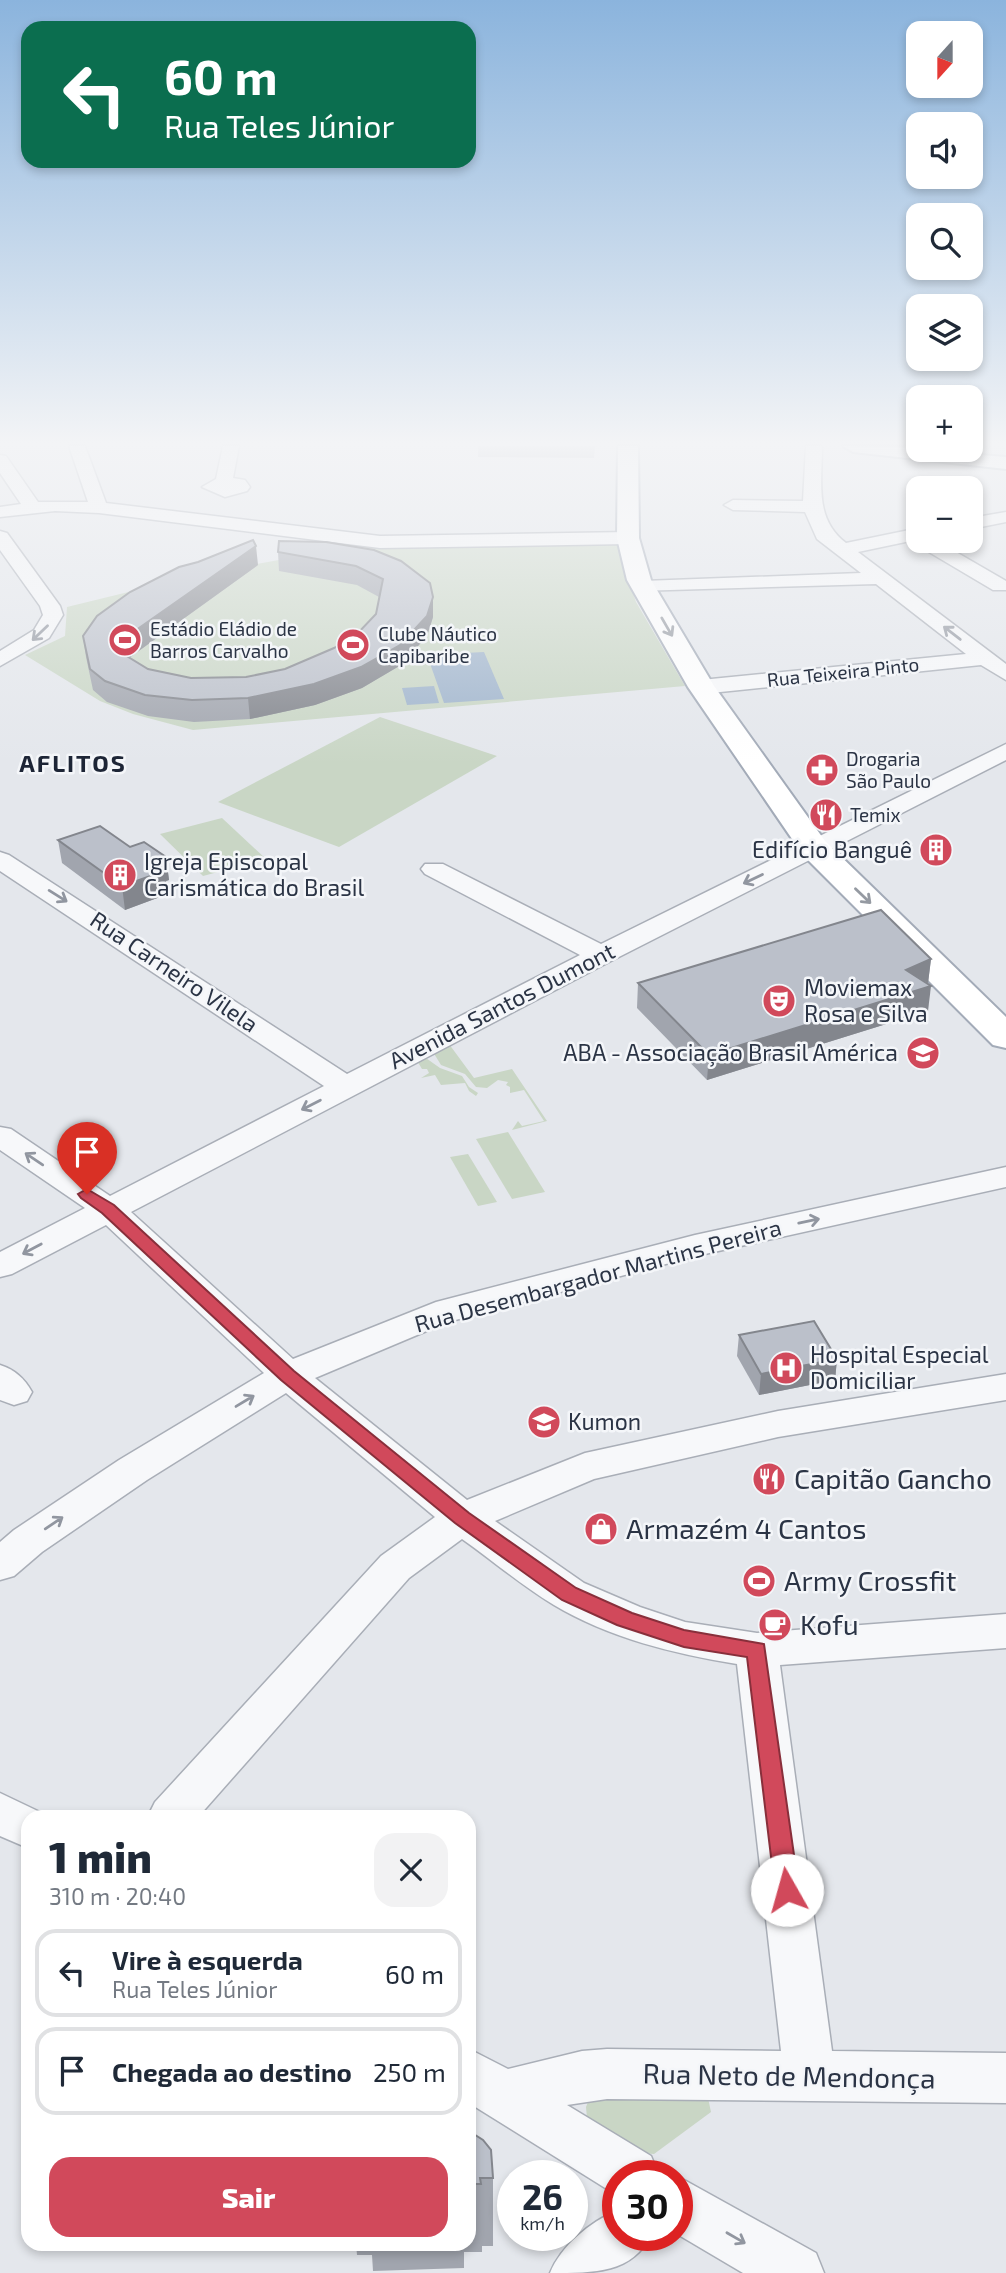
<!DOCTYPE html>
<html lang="pt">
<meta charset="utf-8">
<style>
:root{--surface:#fff;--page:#f2f2f3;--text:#1f2937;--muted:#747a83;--line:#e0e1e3;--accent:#d1495b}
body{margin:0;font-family:"Exo 2",sans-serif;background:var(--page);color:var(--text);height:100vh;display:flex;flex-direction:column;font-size:26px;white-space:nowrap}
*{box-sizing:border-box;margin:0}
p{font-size:23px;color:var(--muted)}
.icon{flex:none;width:38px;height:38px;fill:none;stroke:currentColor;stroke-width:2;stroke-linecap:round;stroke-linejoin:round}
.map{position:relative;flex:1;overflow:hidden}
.side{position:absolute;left:21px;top:1810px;width:455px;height:441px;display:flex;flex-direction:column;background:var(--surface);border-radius:21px;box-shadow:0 4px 10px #0003}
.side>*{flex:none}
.guide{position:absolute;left:21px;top:21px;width:455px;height:147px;border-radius:21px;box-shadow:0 4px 10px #0003;background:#0b6e4f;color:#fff;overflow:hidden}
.needle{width:46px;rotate:201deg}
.buttons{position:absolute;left:906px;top:21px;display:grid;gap:14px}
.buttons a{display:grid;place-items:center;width:77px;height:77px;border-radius:14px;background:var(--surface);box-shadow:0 4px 10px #0003;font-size:35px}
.speed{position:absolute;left:497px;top:2160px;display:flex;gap:14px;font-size:35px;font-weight:700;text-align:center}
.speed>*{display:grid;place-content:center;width:91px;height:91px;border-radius:50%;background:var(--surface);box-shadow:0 4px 10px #0003;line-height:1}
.speed small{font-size:18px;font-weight:400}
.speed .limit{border:10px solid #d22;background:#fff;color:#111}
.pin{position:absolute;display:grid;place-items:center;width:60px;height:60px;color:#fff;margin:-72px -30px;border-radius:50% 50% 50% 0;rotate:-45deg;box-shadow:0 0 7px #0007}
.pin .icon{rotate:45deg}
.me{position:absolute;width:77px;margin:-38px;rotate:353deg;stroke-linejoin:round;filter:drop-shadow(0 0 5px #0008)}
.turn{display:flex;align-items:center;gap:24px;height:147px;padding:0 28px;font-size:32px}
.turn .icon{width:91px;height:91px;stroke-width:2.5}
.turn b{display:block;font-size:49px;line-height:60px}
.round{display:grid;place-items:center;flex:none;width:74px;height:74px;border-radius:21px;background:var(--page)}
.headline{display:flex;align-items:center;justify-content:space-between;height:119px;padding:0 28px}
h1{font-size:42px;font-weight:800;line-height:52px}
.primary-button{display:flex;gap:14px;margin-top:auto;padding:14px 28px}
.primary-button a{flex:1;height:80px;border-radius:21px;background:var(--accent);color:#fff;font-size:28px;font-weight:800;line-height:80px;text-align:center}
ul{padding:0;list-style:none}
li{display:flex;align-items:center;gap:21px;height:88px;margin:0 14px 10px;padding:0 14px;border:4px solid var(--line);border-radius:21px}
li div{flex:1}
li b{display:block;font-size:26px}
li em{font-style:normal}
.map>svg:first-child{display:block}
.green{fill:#c9d6c5}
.water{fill:#9fb4cc}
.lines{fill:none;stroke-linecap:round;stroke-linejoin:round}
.minor-casing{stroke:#a9aeb7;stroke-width:3}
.major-casing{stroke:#a3abb8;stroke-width:4}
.minor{fill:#f7f8fa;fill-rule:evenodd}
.major{fill:#fff;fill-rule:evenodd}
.wall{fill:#a1a5ae}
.shaded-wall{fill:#83868d}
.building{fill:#bbc0ca;stroke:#83868d;stroke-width:2}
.oneway{stroke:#959aa2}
.oneway2{stroke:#9196a0}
.route{fill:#d1495b;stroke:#882f3b;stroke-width:2}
.labels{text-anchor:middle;stroke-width:5;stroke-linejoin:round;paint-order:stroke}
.far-poi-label{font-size:19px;fill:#2b3445;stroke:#f4f6f9;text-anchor:start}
.far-street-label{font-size:19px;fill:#2b3445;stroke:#f4f6f9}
.poi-label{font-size:23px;fill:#2b3445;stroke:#f4f6f9;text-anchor:start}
.street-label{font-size:23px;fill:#2b3445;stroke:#f4f6f9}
.far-district-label{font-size:24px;font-weight:bold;letter-spacing:2px;fill:#1d2536;stroke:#f4f6f9}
.near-poi-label{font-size:28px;fill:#2b3445;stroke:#f4f6f9;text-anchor:start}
.near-street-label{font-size:28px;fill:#2b3445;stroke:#f4f6f9}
</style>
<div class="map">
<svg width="1006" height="2273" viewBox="0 0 1006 2273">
<rect width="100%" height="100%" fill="#e4e7ec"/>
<g class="green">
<path d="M617,544l19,58 49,84 -492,44 -60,-16 -33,-13 -75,-46 40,-19 2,-29 135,-33 154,-28 45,2z"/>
<path d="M380,717l117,39 -158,91 -121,-45z"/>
<path d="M222,818l44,41 -63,17 -43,-42z"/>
<path d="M449,1044l25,34 38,-9 35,52 -35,9 6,-9 4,5 22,-5 -20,-31 -14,3v-6l-4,-2 2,-3 -10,-2 -11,8 -11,-1 -11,-13 -24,-9 -8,-13z"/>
<path d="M423,1056l17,12 22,8 7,11 9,6 -2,3 -7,-5 -4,-8 -24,2 -6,-10 -14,3 8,-5 -2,-4h-5l-6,-10z"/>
<path d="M508,1132l37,60 -33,7 -36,-60z"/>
<path d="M468,1154l29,48 -19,4 -28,-49z"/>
<path d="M590,2097l118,1 3,14 -57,42 -12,-1 -55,-35 -1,-11z"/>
</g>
<g class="water">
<path d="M484,652l20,47 -60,4 -17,-48z"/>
<path d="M434,686l5,17 -32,2 -5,-17z"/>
</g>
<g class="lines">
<defs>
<g id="minor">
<path d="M69,446h16l21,57 274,33 248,-4 9,6 -9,6 -248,4 -281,-35 -44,-2 -55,6v-10l21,-3 -21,-31v-18l6,1 32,46h50z"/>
<path d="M223,446h16l-6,32 12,2 5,7 -3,4 -22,6 -23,-10 14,-8z"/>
<path d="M806,446h16c0,36 -8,73 24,97l73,-15v13h18l69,40v9h-13l-76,-45 -2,-5 -57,12 148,112v16l-25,-15 -280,29 -8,-2 -3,-5 3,-5 8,-2 265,-26 -90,-70 -240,7 -3,-4 10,-6 218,-8 -44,-34 -12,-27 -72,-2 -9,-5 9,-5 70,1z"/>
<path d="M1006,512v10l-35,7v-11z"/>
<path d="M0,531l7,2 53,73 3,9 -14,23 -49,28v-15l34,-21 9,-15 -3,-9 -40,-56z"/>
<path d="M1006,744v16l-395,201 -480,251 162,147 143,-57 259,-67 311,-68v20l-310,69 -248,66 -133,56 152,122 118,-47 193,-42 228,-37v26l-228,37 -184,42 -99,42 89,62 56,24 45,15 72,11 249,-19v34l-226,17 52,386 174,2v50l-399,-4 -40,6 84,51 8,19h-41v21l-149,-93v-54l39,20 74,-18 25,-2 174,2 -44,-387c-62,-10 -128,-26 -183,-59 -32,-19 -62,-45 -92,-66l-53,39 -210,238h-51l7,-14 226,-246 54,-39 -149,-124 -139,87 -105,72 -28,24 -14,4v-38l14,-12 105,-70 145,-87 -158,-148 -94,49 -12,3v-25l85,-44 -85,-58v-23l11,2 99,67 214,-110 -324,-215v-19l9,3 338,219 233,-119 -155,-81 -4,-5 4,-5h18l158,80z"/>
<path d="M0,1365c15,5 24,13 32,27l-5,9 -13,4 -14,-5z"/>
<path d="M0,1793l44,21 2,2h-18v32l-28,-12z"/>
<path d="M677,2176l139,77 8,20h-81l-66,-39z"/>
<path d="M618,2210v25h33c-19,38 -55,38 -101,38 11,-27 40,-51 68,-63z"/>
</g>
<g id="major">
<path d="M618,446h20l1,92 12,42 63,106 111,155 181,176v31l-13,-3 -190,-190 -115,-168 -61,-107 -10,-42z"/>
<path d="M843,446l76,1v3l87,7v12l-153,-17z"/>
</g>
</defs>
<use href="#minor" class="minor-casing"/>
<use href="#major" class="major-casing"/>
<use href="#minor" class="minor"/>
<use href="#major" class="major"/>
</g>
<g class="wall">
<path d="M478,446h117l-1,12 -116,-1z"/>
<path d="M326,542l107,55v20l-6,19 -26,29 -39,23 -47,17 -65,14 -56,3 -46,-6 -41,-14 -14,-12 -7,-33 -3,-21 175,-71 -129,93 19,11 43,9 55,-1 39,-8 49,-21 24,-15 18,-19 3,-17 -22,-12 -78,-14 -1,-19z"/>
<path d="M58,840l72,7 36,10 3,23 -3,1 2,13 -43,16 -63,-47z"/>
<path d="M931,959l-3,24v28l-221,69 -70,-72 1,-25z"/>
<path d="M739,1335l98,24 -2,21 -76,15 -22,-39z"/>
<path d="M469,2131l24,47v68h-11v6h-18v16l-91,3 -1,-16h-15l-1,-11h-4h117z"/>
</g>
<g class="shaded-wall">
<path d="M256,546l2,19 -143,103 -3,-21z"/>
<path d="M433,597v20l-6,19 -26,29 -39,23 -47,17 -65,14 -2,-21z"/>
<path d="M166,857l3,23 -3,1 2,13 -43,16 -3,-24 30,-24z"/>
<path d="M931,959l-3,24 -22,-13z"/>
<path d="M931,986l-3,25 -221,69 2,-25z"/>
<path d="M837,1359l-2,21 -76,15 2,-21z"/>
</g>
<g class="building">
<path d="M253,540l3,6 -144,101 36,22 43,9 55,-1 39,-8 49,-21 24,-15 18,-19 7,-35 -27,-13 -78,-14 1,-11 47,1 48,8 27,11 29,22 3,14 -6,19 -27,29 -39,22 -47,17 -66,14 -56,2 -47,-5 -40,-14 -15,-12 -7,-33 14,-20 33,-24 49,-25 19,-5z"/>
<path d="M100,826l30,21 14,-5 22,15 -14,5 13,9 -43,15 -64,-46z"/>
<path d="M881,910l50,49 -25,11 25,16 -222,69 -71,-72z"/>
<path d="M814,1321l23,38 -76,15 -22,-39z"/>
<path d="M469,2131l14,9 8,10 2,28h-13l1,6h-12z"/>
</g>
<defs><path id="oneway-shaft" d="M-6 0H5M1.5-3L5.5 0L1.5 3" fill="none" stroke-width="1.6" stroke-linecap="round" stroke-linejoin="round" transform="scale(1.75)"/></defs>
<g class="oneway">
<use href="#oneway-shaft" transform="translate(667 627) rotate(60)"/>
<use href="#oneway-shaft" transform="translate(863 896) rotate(44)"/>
</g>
<g class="oneway2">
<use href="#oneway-shaft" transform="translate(40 633) rotate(136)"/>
<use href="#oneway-shaft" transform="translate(952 633) rotate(-142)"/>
<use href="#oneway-shaft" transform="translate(753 879) rotate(154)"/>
<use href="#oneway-shaft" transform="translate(58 896) rotate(32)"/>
<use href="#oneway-shaft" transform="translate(311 1105) rotate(153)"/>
<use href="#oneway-shaft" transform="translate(34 1159) rotate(-146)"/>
<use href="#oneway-shaft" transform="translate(809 1221) rotate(-12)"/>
<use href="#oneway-shaft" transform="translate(32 1249) rotate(152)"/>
<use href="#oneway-shaft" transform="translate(245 1401) rotate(-31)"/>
<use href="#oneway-shaft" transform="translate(54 1523) rotate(-34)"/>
<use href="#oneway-shaft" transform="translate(736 2238) rotate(30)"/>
</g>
<linearGradient id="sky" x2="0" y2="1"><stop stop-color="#8bb4dd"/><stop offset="0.58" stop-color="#f3f4f6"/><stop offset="1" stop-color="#f3f4f6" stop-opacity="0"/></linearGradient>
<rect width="1006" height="764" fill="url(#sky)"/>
<path class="route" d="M87,1189l27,16 180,166 175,142 107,75 56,25 52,17 80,14 35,246 -4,8 -8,3 -9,-3 -3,-8 -28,-233 -63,-10 -67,-22 -55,-25 -107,-77 -174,-143 -179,-167 -21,-15 -3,-4z"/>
<defs>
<symbol id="stadium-disc" viewBox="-11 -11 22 22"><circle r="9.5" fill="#d1495b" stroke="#f4f6f9"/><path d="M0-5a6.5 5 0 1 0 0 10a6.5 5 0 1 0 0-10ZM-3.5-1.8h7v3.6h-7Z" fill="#fff"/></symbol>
<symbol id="pharmacy-disc" viewBox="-11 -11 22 22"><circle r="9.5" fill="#d1495b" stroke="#f4f6f9"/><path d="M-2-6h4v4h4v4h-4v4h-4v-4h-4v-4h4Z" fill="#fff"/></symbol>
<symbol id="restaurant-disc" viewBox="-11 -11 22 22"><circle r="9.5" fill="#d1495b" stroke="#f4f6f9"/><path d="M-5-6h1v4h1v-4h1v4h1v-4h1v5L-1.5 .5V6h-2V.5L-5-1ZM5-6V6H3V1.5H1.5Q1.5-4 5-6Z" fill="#fff"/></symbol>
<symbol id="building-disc" viewBox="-11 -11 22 22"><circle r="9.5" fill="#d1495b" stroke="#f4f6f9"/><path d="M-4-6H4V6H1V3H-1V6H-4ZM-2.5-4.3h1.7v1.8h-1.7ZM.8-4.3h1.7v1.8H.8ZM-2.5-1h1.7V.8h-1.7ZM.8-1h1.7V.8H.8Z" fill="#fff"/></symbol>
<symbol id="theatre-disc" viewBox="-11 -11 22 22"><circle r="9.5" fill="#d1495b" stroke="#f4f6f9"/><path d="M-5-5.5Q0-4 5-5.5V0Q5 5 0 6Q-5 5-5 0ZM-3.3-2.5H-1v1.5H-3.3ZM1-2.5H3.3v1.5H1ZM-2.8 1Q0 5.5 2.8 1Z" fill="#fff"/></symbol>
<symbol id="school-disc" viewBox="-11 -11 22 22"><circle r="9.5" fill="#d1495b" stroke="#f4f6f9"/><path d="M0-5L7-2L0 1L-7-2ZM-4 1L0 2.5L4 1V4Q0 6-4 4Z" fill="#fff"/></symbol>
<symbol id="hospital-disc" viewBox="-11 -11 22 22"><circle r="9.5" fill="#d1495b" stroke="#f4f6f9"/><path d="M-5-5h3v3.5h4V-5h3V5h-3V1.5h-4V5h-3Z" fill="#fff"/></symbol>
<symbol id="shop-disc" viewBox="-11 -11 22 22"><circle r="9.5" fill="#d1495b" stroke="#f4f6f9"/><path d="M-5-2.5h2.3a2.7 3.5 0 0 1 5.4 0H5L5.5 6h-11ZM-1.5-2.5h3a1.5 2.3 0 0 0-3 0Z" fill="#fff"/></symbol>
<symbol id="cafe-disc" viewBox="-11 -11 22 22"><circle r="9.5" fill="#d1495b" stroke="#f4f6f9"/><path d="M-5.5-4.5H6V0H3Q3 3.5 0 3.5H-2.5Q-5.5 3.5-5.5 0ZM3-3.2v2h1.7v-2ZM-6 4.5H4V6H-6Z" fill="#fff"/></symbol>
</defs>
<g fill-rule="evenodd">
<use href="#stadium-disc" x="106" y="621" width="38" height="38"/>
<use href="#stadium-disc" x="334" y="626" width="38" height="38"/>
<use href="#pharmacy-disc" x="803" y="751" width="38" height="38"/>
<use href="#restaurant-disc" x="807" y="796" width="38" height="38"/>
<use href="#building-disc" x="917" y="831" width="38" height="38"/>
<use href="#building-disc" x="101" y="856" width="38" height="38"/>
<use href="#theatre-disc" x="760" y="982" width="38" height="38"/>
<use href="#school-disc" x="904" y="1034" width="38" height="38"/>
<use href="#hospital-disc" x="767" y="1349" width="38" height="38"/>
<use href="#school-disc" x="525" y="1403" width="38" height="38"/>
<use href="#restaurant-disc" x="750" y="1460" width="38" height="38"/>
<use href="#shop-disc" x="582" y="1510" width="38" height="38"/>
<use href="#stadium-disc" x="740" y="1562" width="38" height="38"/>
<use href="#cafe-disc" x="756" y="1606" width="38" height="38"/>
</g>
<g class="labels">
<g class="far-poi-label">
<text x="150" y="636">Estádio Eládio de<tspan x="150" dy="22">Barros Carvalho</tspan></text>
<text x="378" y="641">Clube Náutico<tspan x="378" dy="22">Capibaribe</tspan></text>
<text x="846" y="766">Drogaria<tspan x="846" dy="22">São Paulo</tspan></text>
<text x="850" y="822">Temix</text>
</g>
<g class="far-street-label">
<text transform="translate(843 672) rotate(-6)" y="7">Rua Teixeira Pinto</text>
</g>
<g class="poi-label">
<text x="912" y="858" text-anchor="end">Edifício Banguê</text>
<text x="144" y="870">Igreja Episcopal<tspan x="144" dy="26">Carismática do Brasil</tspan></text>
<text x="804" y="996">Moviemax<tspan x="804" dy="26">Rosa e Silva</tspan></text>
<text x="898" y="1061" text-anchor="end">ABA - Associação Brasil América</text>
<text x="810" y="1363">Hospital Especial<tspan x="810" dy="26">Domiciliar</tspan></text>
<text x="568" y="1430">Kumon</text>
</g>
<g class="street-label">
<text transform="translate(174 972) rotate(34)" y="8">Rua Carneiro Vilela</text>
<text transform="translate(502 1006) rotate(-27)" y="8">Avenida Santos Dumont</text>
<text transform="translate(598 1276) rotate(-15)" y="8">Rua Desembargador Martins Pereira</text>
</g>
<g class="far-district-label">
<text x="73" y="772">AFLITOS</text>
</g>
<g class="near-poi-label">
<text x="794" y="1489">Capitão Gancho</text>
<text x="626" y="1539">Armazém 4 Cantos</text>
<text x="784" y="1591">Army Crossfit</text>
<text x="800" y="1635">Kofu</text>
</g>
<g class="near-street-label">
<text transform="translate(789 2076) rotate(1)" y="10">Rua Neto de Mendonça</text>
</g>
</g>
</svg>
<div class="buttons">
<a><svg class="needle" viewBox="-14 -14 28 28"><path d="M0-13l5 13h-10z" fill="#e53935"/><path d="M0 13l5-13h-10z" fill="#747a83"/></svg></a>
<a><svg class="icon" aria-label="sound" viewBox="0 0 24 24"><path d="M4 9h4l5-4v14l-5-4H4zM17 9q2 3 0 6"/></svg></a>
<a><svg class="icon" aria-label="search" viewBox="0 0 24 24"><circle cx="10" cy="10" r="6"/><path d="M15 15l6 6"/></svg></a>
<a><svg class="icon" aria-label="layers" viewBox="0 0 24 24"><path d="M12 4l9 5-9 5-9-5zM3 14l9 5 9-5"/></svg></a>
<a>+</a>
<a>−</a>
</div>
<div class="speed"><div>26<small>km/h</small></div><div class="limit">30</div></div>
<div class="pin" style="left:87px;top:1194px;background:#d93025"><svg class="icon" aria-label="arrive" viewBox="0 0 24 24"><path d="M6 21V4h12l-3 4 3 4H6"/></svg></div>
<svg class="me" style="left:787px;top:1890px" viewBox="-20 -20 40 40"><circle r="19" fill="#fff"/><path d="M0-13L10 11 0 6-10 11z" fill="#d1495b"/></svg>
<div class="guide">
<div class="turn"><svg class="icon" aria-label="left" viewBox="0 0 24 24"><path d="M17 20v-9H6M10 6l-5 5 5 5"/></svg><div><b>60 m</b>Rua Teles Júnior</div></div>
</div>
<section class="side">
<div class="headline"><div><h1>1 min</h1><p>310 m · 20:40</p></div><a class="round"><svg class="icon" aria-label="close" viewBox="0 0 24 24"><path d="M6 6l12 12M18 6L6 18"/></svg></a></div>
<ul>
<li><svg class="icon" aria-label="left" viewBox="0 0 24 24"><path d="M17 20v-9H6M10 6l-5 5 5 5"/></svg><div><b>Vire à esquerda</b><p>Rua Teles Júnior</p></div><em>60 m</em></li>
<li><svg class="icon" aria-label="arrive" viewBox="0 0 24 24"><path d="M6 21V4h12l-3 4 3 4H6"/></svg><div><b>Chegada ao destino</b></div><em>250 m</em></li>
</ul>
<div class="primary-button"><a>Sair</a></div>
</section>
</div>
